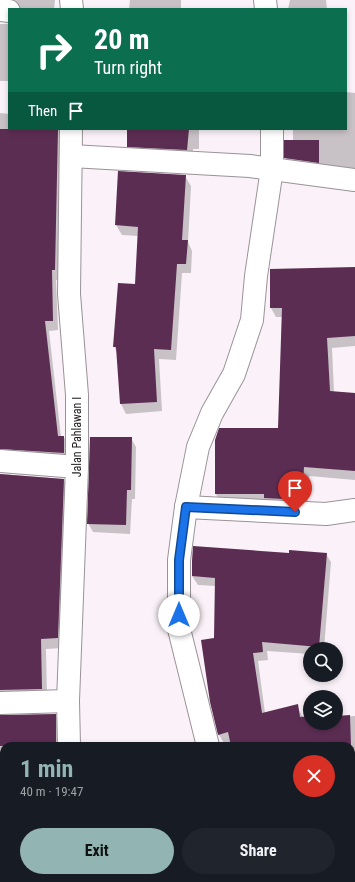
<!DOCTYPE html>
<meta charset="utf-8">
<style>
:root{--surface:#171b24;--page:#20242c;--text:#f1f3f6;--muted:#9ea1a6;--accent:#92b4b3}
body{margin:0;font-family:"Roboto Condensed",sans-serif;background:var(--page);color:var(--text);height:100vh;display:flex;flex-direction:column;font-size:15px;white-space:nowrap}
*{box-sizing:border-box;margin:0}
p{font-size:13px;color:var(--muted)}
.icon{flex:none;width:22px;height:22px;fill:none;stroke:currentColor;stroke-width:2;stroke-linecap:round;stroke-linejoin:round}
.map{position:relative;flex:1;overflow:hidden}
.details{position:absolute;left:0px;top:742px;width:355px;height:140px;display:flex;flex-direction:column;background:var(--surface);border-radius:12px 12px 0 0;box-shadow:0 2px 6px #0003}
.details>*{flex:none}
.hud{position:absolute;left:8px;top:8px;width:339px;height:122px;border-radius:0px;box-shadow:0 2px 6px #0003;background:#0b6e4f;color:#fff;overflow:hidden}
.tools{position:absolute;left:303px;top:642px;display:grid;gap:8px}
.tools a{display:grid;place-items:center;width:40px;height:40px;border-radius:50%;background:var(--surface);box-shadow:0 2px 6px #0003;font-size:20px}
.pin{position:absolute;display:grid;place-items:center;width:34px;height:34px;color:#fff;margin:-41px -17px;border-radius:50% 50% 50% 0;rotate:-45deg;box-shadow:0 0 4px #0007}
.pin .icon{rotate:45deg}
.me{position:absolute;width:44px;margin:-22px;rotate:0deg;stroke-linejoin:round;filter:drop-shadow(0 0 3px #0008)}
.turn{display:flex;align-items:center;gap:14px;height:84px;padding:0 20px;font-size:18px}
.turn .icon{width:52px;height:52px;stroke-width:2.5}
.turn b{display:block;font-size:28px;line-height:34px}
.then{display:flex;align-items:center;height:38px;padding:0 20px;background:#0003;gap:8px;font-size:15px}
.round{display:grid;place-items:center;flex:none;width:42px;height:42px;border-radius:21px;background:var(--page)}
.summary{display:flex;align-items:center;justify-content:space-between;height:68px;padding:0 20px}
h1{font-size:24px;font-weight:700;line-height:30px;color:var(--accent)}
.button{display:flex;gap:8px;margin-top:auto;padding:8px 20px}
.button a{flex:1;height:46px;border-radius:24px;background:var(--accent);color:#111;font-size:16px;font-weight:700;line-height:46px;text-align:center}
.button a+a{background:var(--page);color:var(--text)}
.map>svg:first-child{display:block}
.shadow{fill:#0003}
.building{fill:#5c2d53}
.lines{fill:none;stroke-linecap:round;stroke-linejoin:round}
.minor-casing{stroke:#999297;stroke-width:24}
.secondary-casing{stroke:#999297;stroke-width:24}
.minor{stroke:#fff;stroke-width:22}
.secondary{stroke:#fff;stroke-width:22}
.route-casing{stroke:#114b97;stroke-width:10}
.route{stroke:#1a73e8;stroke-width:7}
.labels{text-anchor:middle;stroke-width:4;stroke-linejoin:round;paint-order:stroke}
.street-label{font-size:12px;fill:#1f1c1e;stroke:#fff}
</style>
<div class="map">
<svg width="355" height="882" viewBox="0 0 355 882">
<rect width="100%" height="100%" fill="#faf2f8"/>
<g class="shadow">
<path d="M0,0h55l-1,9h-34z"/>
<path d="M130,0h51v9h-52z"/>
<path d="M290,0h36l1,9h-39z"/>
<rect x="0" y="24" width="9" height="57"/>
<path d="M346,92l9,1v81l-64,-7 -5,-9 7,-17v-12h53z"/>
<path d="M0,113l9,1v15h56l-5,151h-4l2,50 -9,1 12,106h3l5,10v16l-69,-4z"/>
<path d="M128,129h71v20h-6l-1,10 -58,-3 -6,-10z"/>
<path d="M185,176l6,10 -3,56 4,9 -1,22h-9l-6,87 -17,-1 3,52 -36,3 -5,-10 -4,-51 -3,-7 22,-61 3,-49 -17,-1 -6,-10z"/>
<path d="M355,268v78l-23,2 2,44 21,2v86l-46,-4 -2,34 -86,-6 -5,-10 63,-65 3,-112h-6l-5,-9z"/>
<path d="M131,438l5,9 -1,52h-3l-2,35 -37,-2 -5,-9z"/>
<path d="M0,474l63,5 6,10 -6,159 -17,1 1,49 -47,3z"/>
<path d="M289,554h37l5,8 -7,87h-14v5l-43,-3 1,9 -10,1 7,52 32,-7 6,12 7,-1v6h26v-6l19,-1v41h-4v-11h-119l-1,-4 -7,1 -5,-8 -4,-96 1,-53 -18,-1 -6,-9z"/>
<path d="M55,715l6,9v22h-57v115h-4v-145z"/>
<path d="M351,812h4v40l-4,1z"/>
<rect x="25" y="878" width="36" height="4"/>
<path d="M121,878h56l1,4h-57z"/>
<rect x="247" y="878" width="39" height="4"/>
</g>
<g class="building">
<path d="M0,129h58l-3,141h-3l1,51h-8l13,115h6v17l-64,-4z"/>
<path d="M127,129h62l-2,21 -60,-3z"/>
<path d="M284,140h35v23l-35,-5z"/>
<path d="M118,171l68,4 -4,65h6l-2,24h-9l-6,86 -17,-1 3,53 -37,2 -4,-57h-3l5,-64 17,1 3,-57 -23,-2z"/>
<path d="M355,267v69l-28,2 3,53 25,2v78l-51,-4 -2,33 -38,-2v-4h-49v-54l4,-12h59l4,-120h-12v-39z"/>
<path d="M90,437h42l-1,53h-4l-1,35 -39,-1z"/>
<path d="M0,474l64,5 -6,159 -17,1 1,50 -42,1z"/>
<path d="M193,546l96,7v-3l38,3 -8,94 -57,-5 1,10 -10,1 9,60 36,-9 2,13 10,-1v7h26v-7l14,-1 1,31h-120l-3,-14 -10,3 -8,-33 -9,-62 13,-2 1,-60 -23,-2v-15z"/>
<path d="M56,714v32h-56v-31z"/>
</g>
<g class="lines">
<defs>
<g id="minor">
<path d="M265,0l1,9"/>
<path d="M0,10l9,1"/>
<path d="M71,156l179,10 105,14"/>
<path d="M0,461l77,6"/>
<path d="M186,507l140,7 29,-4"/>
<path d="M0,703l68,-2"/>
<path d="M208,746l-29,-117v-69l7,-53 12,-60 14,-34 22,-39 18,-54 4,-44 16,-107v-40"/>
<path d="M351,775l4,-1"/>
<path d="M231,878l1,4"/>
</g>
<g id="secondary">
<path d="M71,0l1,9"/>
<path d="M69,746l-1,-45 9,-234v-72l-8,-101 2,-165"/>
<path d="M70,882v-4"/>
</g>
</defs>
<use href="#minor" class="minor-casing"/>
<use href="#secondary" class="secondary-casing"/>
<use href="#minor" class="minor"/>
<use href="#secondary" class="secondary"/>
</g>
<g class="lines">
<defs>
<path id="route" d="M179,615v-55l7,-53 109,5"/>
</defs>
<use href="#route" class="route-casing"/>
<use href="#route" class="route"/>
</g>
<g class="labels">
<g class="street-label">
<text transform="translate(77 437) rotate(-90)" y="4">Jalan Pahlawan I</text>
</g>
</g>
</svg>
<div class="tools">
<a><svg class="icon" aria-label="search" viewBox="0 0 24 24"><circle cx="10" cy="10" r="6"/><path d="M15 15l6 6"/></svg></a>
<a><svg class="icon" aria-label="layers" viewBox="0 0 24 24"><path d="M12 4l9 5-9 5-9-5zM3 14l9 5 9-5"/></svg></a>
</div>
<div class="pin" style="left:295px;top:512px;background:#d93025"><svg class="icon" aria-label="arrive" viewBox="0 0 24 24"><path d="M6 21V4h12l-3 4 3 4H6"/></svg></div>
<svg class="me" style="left:179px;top:615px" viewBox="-20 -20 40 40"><circle r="19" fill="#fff"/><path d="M0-13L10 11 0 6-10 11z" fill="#1a73e8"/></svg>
<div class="hud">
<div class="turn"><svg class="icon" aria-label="right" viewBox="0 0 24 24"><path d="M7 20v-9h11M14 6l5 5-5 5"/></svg><div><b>20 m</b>Turn right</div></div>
<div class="then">Then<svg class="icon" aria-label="arrive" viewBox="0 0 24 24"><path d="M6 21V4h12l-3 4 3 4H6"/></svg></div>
</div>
<section class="details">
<div class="summary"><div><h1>1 min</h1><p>40 m · 19:47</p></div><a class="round" style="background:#d93025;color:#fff"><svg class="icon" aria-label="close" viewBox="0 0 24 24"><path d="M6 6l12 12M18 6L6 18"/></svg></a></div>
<div class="button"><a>Exit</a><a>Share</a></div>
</section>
</div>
